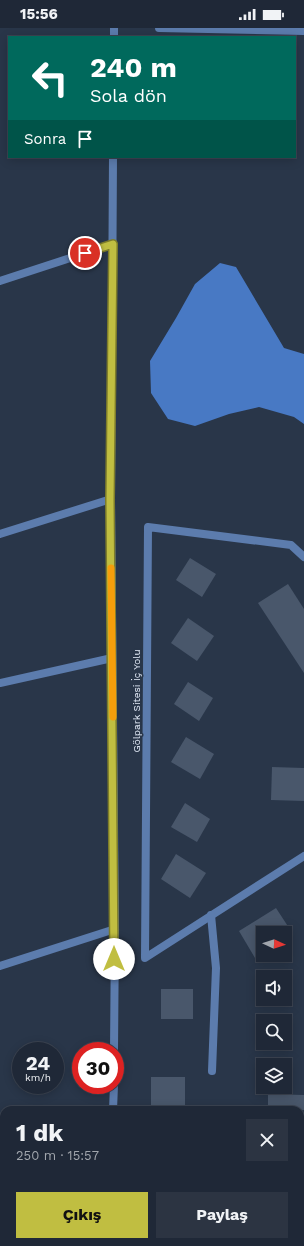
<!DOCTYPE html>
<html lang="tr">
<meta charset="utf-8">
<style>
:root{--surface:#1f2837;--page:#2c3442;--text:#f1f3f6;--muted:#a1a6ad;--line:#3c4452;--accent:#c0be41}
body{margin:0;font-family:"Work Sans",sans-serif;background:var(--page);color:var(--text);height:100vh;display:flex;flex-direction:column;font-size:15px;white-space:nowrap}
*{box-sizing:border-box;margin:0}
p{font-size:13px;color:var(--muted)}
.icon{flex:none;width:22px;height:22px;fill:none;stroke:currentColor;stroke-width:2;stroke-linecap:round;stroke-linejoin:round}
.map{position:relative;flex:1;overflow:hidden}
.sheet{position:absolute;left:0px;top:1078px;width:304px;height:140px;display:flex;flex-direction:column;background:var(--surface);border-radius:12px 12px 0 0;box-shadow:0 2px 10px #0003,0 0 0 1px var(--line)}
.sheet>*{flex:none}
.top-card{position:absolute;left:8px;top:8px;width:288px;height:122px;border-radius:0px;box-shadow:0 2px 10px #0003,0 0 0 1px var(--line);background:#00695c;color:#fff;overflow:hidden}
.needle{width:26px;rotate:93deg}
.controls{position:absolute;left:256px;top:898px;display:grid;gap:8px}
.controls a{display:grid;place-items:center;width:36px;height:36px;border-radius:0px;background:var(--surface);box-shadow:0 2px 10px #0003,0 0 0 1px var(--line);font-size:20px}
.speed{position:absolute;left:12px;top:1014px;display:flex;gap:8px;font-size:20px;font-weight:700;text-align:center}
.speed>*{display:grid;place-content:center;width:52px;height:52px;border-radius:50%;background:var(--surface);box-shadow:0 2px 10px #0003,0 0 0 1px var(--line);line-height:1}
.speed small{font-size:10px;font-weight:400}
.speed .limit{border:6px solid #d22;background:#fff;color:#111}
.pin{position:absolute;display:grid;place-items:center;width:34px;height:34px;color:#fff;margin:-17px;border:2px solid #fff;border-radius:50%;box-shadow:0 1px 4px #0007}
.me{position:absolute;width:44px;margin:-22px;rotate:0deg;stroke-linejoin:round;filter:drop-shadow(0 0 3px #0008)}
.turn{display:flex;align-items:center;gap:14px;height:84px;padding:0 16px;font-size:18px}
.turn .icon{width:52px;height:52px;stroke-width:2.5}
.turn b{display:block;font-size:28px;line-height:34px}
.then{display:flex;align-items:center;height:38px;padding:0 16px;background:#0003;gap:8px;font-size:15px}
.round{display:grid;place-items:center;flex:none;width:42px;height:42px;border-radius:0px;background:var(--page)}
.head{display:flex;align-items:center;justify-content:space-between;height:68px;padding:0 16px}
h1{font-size:24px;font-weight:700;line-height:30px}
.primary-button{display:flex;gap:8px;margin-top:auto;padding:8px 16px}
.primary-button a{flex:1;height:46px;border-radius:0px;background:var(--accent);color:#111;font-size:16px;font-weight:700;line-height:46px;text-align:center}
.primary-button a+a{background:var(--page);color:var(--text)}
.status{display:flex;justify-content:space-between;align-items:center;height:28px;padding:0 20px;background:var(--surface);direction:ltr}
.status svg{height:11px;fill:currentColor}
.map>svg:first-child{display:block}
.green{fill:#1f4378}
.water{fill:#4879c4}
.building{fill:#49576b}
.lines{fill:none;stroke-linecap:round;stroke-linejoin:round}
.service{stroke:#5c7cad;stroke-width:8}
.minor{stroke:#5c7cad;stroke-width:8}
.route-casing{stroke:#7d7c2a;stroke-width:10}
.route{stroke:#c0be41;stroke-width:7}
.slow{stroke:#f59e0b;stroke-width:7}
.labels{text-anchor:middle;stroke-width:3;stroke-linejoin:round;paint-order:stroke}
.street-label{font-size:10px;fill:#e3ebf8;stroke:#293649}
</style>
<div class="status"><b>15:56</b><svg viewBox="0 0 49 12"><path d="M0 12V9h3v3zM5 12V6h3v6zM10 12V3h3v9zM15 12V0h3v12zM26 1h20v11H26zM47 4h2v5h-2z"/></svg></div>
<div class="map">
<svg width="304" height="1218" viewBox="0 0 304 1218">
<rect width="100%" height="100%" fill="#293649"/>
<path class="green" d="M216,1214h67v4h-70z"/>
<path class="water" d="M220,235l16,4 48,81 20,6v70l-10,-7 -35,-10 -30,7 -34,12 -27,-7 -17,-26 -1,-32 26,-43 19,-34z"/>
<g class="building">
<path d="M190,530l26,16 -14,23 -26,-17z"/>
<path d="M288,556l16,25v64l-46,-70z"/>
<path d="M188,590l26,18 -17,25 -26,-18z"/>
<path d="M188,654l25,16 -14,23 -25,-17z"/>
<path d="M186,709l28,17 -14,25 -29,-17z"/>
<path d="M272,739l32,1v33l-33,-1z"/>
<path d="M185,775l25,16 -13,23 -26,-15z"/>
<path d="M176,826l30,19 -16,25 -29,-19z"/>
<path d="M276,880l17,26 -8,5v-6h-22v20l-8,5 -16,-27z"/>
<rect x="161" y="961" width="32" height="30"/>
<rect x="151" y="1049" width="34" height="28"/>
<path d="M268,1066l36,1v15h-36z"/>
</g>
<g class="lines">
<path class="service" d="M0,1199l4,-2"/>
<g class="minor">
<path d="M159,0l145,3"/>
<path d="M114,9v-9"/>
<path d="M113,129l-2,342 4,430 -1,122"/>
<path d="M0,253l113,-37"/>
<path d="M0,506l111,-35"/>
<path d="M304,529l-13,-12 -143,-18 -3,431 159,-102"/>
<path d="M0,655l112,-25"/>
<path d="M211,887l5,53 -4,103"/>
<path d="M0,938l115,-37"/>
<path d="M113,1082l1,-25"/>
<path d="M300,1136l4,-2"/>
<path d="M54,1214l7,4"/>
<path d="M25,1218l13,-4"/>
<path d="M159,1218l7,-4"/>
</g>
</g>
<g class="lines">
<defs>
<path id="route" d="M85,225l28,-9 -3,256 4,459"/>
</defs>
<use href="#route" class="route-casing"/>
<use href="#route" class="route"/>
<path class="slow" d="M111,540l2,149"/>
</g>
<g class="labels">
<g class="street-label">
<text transform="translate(136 673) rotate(-90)" y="4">Gölpark Sitesi İç Yolu</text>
</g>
</g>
</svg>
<div class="controls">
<a><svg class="needle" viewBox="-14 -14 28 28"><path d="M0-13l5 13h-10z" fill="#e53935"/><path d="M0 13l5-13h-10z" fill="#a1a6ad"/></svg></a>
<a><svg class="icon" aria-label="sound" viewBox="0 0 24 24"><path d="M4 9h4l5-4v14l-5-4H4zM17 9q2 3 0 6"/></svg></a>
<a><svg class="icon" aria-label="search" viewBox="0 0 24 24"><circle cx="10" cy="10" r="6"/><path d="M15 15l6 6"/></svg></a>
<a><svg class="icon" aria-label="layers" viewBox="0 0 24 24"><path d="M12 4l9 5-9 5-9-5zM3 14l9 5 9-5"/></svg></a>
</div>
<div class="speed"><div>24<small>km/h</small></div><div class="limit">30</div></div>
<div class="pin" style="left:85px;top:225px;background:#d93025"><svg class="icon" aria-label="arrive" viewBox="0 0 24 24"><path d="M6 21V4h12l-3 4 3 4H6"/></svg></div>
<svg class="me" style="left:114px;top:931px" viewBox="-20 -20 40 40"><circle r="19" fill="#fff"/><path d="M0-13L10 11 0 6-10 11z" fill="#c0be41"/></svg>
<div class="top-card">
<div class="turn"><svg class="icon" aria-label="left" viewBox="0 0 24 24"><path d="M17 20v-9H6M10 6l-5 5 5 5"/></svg><div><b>240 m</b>Sola dön</div></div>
<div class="then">Sonra<svg class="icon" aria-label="arrive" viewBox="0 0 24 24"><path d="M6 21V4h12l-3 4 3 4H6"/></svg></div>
</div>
<section class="sheet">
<div class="head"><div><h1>1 dk</h1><p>250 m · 15:57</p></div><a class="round"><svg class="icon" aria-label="close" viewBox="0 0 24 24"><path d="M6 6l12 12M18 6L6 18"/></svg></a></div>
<div class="primary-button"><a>Çıkış</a><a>Paylaş</a></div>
</section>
</div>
